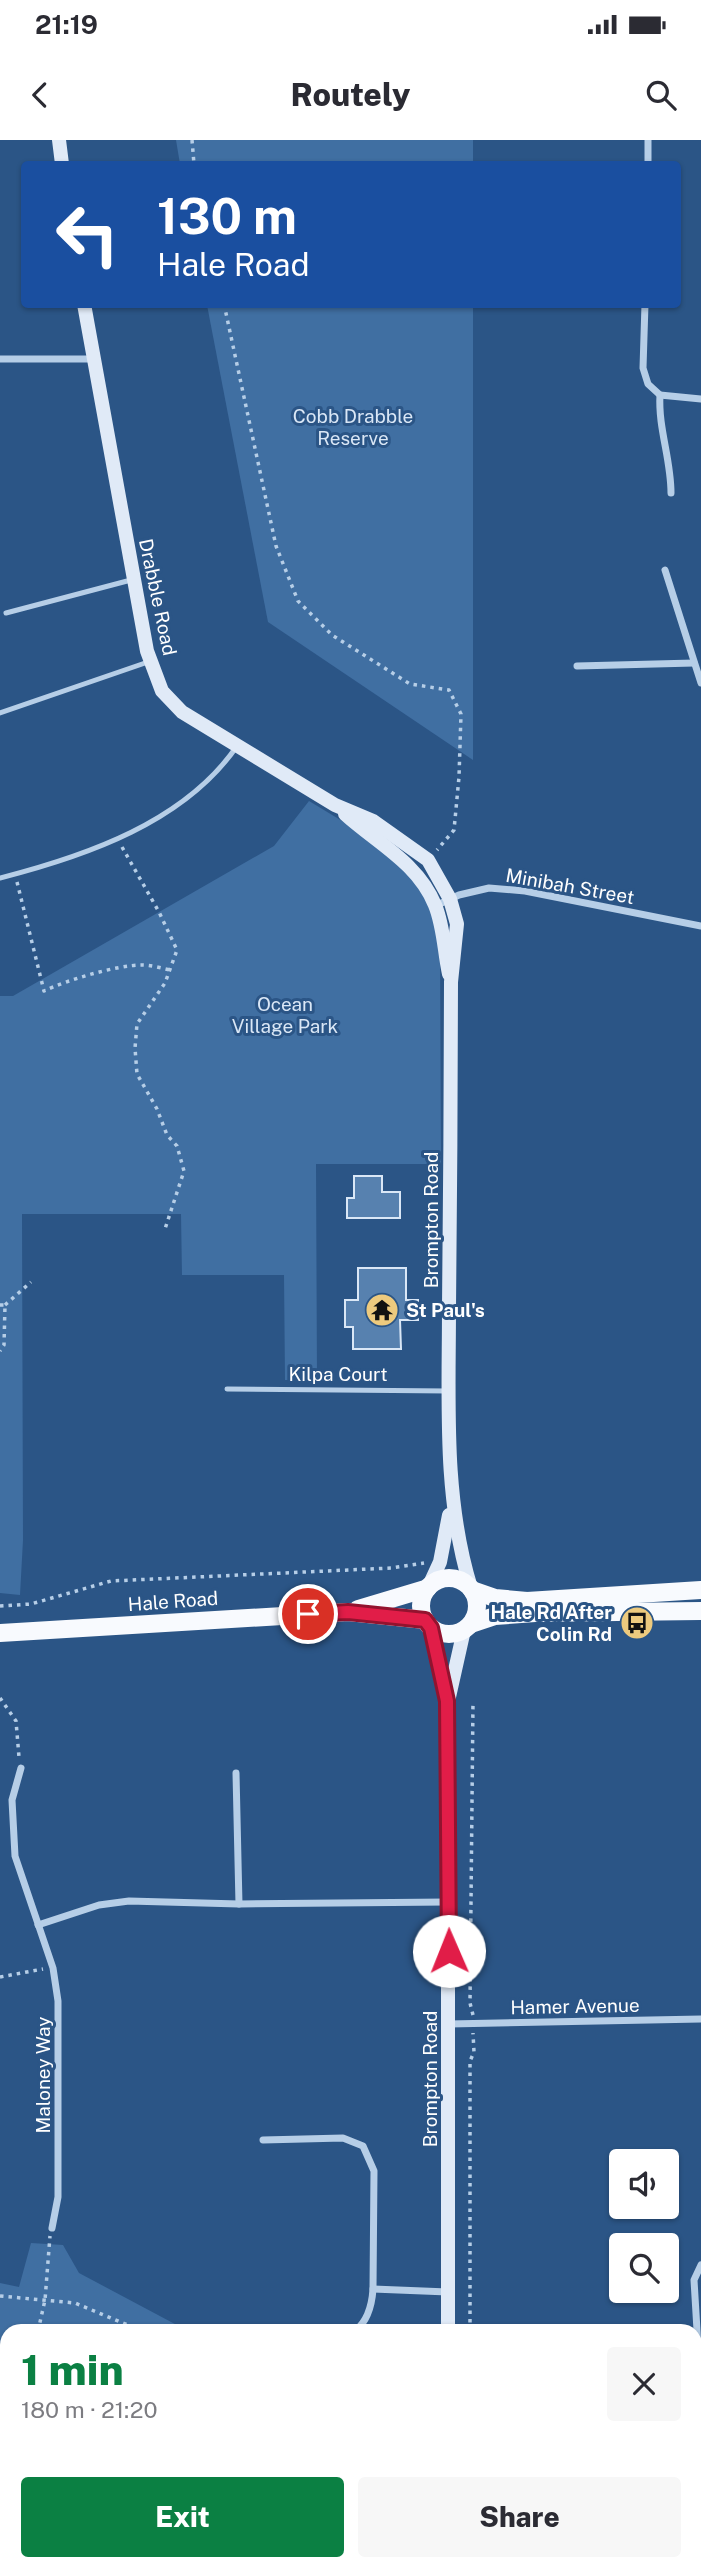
<!DOCTYPE html>
<meta charset="utf-8">
<style>
:root{--surface:#fff;--page:#f7f7f7;--text:#2b2b33;--muted:#7c7c81;--accent:#0b8043}
body{margin:0;font-family:"Public Sans",sans-serif;background:var(--page);color:var(--text);height:100vh;display:flex;flex-direction:column;font-size:26px;white-space:nowrap}
*{box-sizing:border-box;margin:0}
p{font-size:23px;color:var(--muted)}
.icon{flex:none;width:38px;height:38px;fill:none;stroke:currentColor;stroke-width:2;stroke-linecap:round;stroke-linejoin:round}
.map{position:relative;flex:1;overflow:hidden}
.panel{position:absolute;left:0px;top:2184px;width:702px;height:247px;display:flex;flex-direction:column;background:var(--surface);border-radius:21px 21px 0 0;box-shadow:0 2px 5px #0004}
.panel>*{flex:none}
.guide{position:absolute;left:21px;top:21px;width:660px;height:147px;border-radius:7px;box-shadow:0 2px 5px #0004;background:#1a4fa0;color:#fff;overflow:hidden}
.tools{position:absolute;left:609px;top:2009px;display:grid;gap:14px}
.tools a{display:grid;place-items:center;width:70px;height:70px;border-radius:7px;background:var(--surface);box-shadow:0 2px 5px #0004;font-size:35px}
.pin{position:absolute;display:grid;place-items:center;width:60px;height:60px;color:#fff;margin:-30px;border:4px solid #fff;border-radius:50%;box-shadow:0 2px 7px #0007}
.me{position:absolute;width:77px;margin:-38px;rotate:359deg;stroke-linejoin:round;filter:drop-shadow(0 0 5px #0008)}
.turn{display:flex;align-items:center;gap:24px;height:147px;padding:0 21px;font-size:32px}
.turn .icon{width:91px;height:91px;stroke-width:2.5}
.turn b{display:block;font-size:49px;line-height:60px}
.round{display:grid;place-items:center;flex:none;width:74px;height:74px;border-radius:7px;background:var(--page)}
.headline{display:flex;align-items:center;justify-content:space-between;height:119px;padding:0 21px}
h1{font-size:42px;font-weight:800;line-height:52px;color:var(--accent)}
.cta{display:flex;gap:14px;margin-top:auto;padding:14px 21px}
.cta a{flex:1;height:80px;border-radius:7px;background:var(--accent);color:#fff;font-size:28px;font-weight:800;line-height:80px;text-align:center}
.cta a+a{background:var(--page);color:var(--text)}
.status{display:flex;justify-content:space-between;align-items:center;height:49px;padding:0 35px;background:var(--surface);direction:ltr}
.status svg{height:19px;fill:currentColor}
header{display:flex;justify-content:space-between;align-items:center;height:91px;padding:0 21px;background:var(--surface);font-size:32px;font-weight:800}
.map>svg:first-child{display:block}
.green{fill:#406fa2}
.building{fill:#5781af;stroke:#dae7f6;stroke-width:2}
.lines{fill:none;stroke-linecap:round;stroke-linejoin:round}
.path{stroke:#b6cee7;stroke-width:3.5;stroke-dasharray:3.5 5;stroke-linecap:butt}
.lane{stroke:#b6cee7;stroke-width:5}
.street{stroke:#b6cee7;stroke-width:7}
.secondary{stroke:#e0eaf7;stroke-width:14}
.primary{stroke:#f8fafe;stroke-width:18}
.route-casing{stroke:#92132f;stroke-width:18}
.route{stroke:#e11d48;stroke-width:12}
.labels{text-anchor:middle;stroke-width:6;stroke-linejoin:round;paint-order:stroke}
.park-label{font-size:19px;fill:#dae7f6;stroke:#2b5586}
.street-label{font-size:19px;fill:#fff;stroke:#2b5586}
.poi-label{font-size:19px;font-weight:bold;fill:#fff;stroke:#2b5586;text-anchor:start}
</style>
<div class="status"><b>21:19</b><svg viewBox="0 0 49 12"><path d="M0 12V9h3v3zM5 12V6h3v6zM10 12V3h3v9zM15 12V0h3v12zM26 1h20v11H26zM47 4h2v5h-2z"/></svg></div>
<header><svg class="icon" aria-label="back" viewBox="0 0 24 24"><path d="M15 5l-7 7 7 7"/></svg>Routely<svg class="icon" aria-label="search" viewBox="0 0 24 24"><circle cx="10" cy="10" r="6"/><path d="M15 15l6 6"/></svg></header>
<div class="map">
<svg width="701" height="2430" viewBox="0 0 701 2430">
<rect width="100%" height="100%" fill="#2b5586"/>
<g class="green">
<path d="M176,0h297v24h-293z"/>
<path d="M207,165h266v455l-205,-138z"/>
<path d="M309,661l53,32 47,40 22,35 9,43 1,213h-125l1,216h-32l-1,-105h-102l-1,-61h-159l1,326 -3,55 -20,-2v-597h13l261,-150z"/>
<path d="M31,2103l32,2 16,28 109,58h-181v51h-7v-99l19,4z"/>
</g>
<g class="building">
<path d="M354,1036h28v16h18v26h-53v-20h7z"/>
<path d="M358,1128h48v32h12v20h-18l1,29h-48v-22h-8v-27h13z"/>
<path d="M252,2424h26l-1,6h-25z"/>
<rect x="326" y="2424" width="68" height="6"/>
</g>
<g class="lines">
<g class="path">
<path d="M192,0l2,24"/>
<path d="M224,164l52,242 22,55 34,34 78,49 39,6 12,24 -2,63 -5,53 -17,20"/>
<path d="M122,707l37,65 18,38 -12,33 -28,41 -2,24 2,26 20,35 10,26 10,11 7,25 -20,61"/>
<path d="M17,742l27,109c23,-11 73,-26 98,-26 9,0 19,3 28,5"/>
<path d="M0,1165h5l-1,40 -4,6"/>
<path d="M5,1165l26,-23"/>
<path d="M0,1466l31,-2 80,-23 280,-13 33,-5"/>
<path d="M0,1558l16,23 3,36"/>
<path d="M0,1837l43,-8"/>
<path d="M473,1875l-3,-12 3,-302"/>
<path d="M0,2156l75,7 67,28"/>
<path d="M38,2191l7,-31 5,-64"/>
<path d="M470,2191v-270l4,-9 -1,-19"/>
</g>
<g class="lane">
<path d="M6,473l125,-33"/>
<path d="M0,573l148,-51"/>
<path d="M0,738c86,-22 185,-56 237,-132"/>
<path d="M227,1249l221,2"/>
</g>
<g class="street">
<path d="M648,24v-24"/>
<path d="M645,164l-2,64 5,16 12,11c-2,33 11,64 11,98"/>
<path d="M0,219h92"/>
<path d="M660,255l41,4"/>
<path d="M665,430l36,113"/>
<path d="M577,526l117,-3"/>
<path d="M435,766l24,-11 30,-7 36,3 176,35"/>
<path d="M21,1628l-9,32 3,56 38,112 5,33v196l-6,31"/>
<path d="M236,1633l3,131"/>
<path d="M38,1785l61,-20 30,-4 110,3 208,-2"/>
<path d="M449,1884l252,-5"/>
<path d="M263,2000l80,-2 20,8 11,25 -1,118c-1,15 -5,32 -18,42"/>
<path d="M701,2125l-7,15 7,117"/>
<path d="M373,2149l75,3"/>
<path d="M0,2360h7"/>
<path d="M52,2430v-6"/>
</g>
<g class="secondary">
<path d="M59,0l3,24"/>
<path d="M84,164l63,347 15,40 20,21 153,93 38,16 55,39 22,39 7,25 -6,58c0,109 -1,217 -2,326 0,93 -6,190 22,280"/>
<path d="M345,674c32,29 73,49 90,91 9,22 9,46 14,69"/>
<path d="M428,1448l12,-26 9,-47"/>
<path d="M431,1488l17,73v630"/>
<path d="M449,1557l15,-67"/>
<path d="M441,2424v6"/>
<path d="M455,2424v6"/>
</g>
<g class="primary">
<circle cx="449" cy="1466" r="28"/>
<path d="M472,1450l23,8 32,3 174,-11"/>
<path d="M358,1469l70,-21"/>
<path d="M471,1484l24,-8 40,-3 166,-2"/>
<path d="M0,1493l348,-21 77,8"/>
</g>
</g>
<g class="lines">
<defs>
<path id="route" d="M308,1474l40,-2 77,8 6,8 16,73 2,250"/>
</defs>
<use href="#route" class="route-casing"/>
<use href="#route" class="route"/>
</g>
<defs>
<symbol id="temple-disc" viewBox="-11 -11 22 22"><circle r="9.5" fill="#edca7e" stroke="#2b5586"/><path d="M0-6L5-2H3V0L6.5 2.5H4V6H1.5V3h-3V6H-4V2.5H-6.5L-3 0V-2H-5Z" fill="#111"/></symbol>
<symbol id="bus-disc" viewBox="-11 -11 22 22"><circle r="9.5" fill="#edca7e" stroke="#2b5586"/><path d="M-5-6H5V4H4V6H2V4H-2V6H-4V4H-5ZM-3.5-4V0h7V-4ZM-3.5 1.2v1.5H-2V1.2ZM2 1.2v1.5H3.5V1.2Z" fill="#111"/></symbol>
</defs>
<g fill-rule="evenodd">
<use href="#temple-disc" x="363" y="1151" width="38" height="38"/>
<use href="#bus-disc" x="618" y="1464" width="38" height="38"/>
</g>
<g class="labels">
<g class="park-label">
<text x="353" y="283">Cobb Drabble<tspan x="353" dy="22">Reserve</tspan></text>
<text x="285" y="871">Ocean<tspan x="285" dy="22">Village Park</tspan></text>
</g>
<g class="street-label">
<text transform="translate(158 457) rotate(78)" y="7">Drabble Road</text>
<text transform="translate(570 746) rotate(10)" y="7">Minibah Street</text>
<text transform="translate(431 1080) rotate(-90)" y="7">Brompton Road</text>
<text x="338" y="1241">Kilpa Court</text>
<text transform="translate(173 1461) rotate(-4)" y="7">Hale Road</text>
<text transform="translate(575 1866) rotate(-1)" y="7">Hamer Avenue</text>
<text transform="translate(43 1935) rotate(-90)" y="7">Maloney Way</text>
<text transform="translate(430 1939) rotate(-90)" y="7">Brompton Road</text>
</g>
<g class="poi-label">
<text x="406" y="1177">St Paul's</text>
<text x="612" y="1479" text-anchor="end">Hale Rd After<tspan x="612" dy="22">Colin Rd</tspan></text>
</g>
</g>
</svg>
<div class="tools">
<a><svg class="icon" aria-label="sound" viewBox="0 0 24 24"><path d="M4 9h4l5-4v14l-5-4H4zM17 9q2 3 0 6"/></svg></a>
<a><svg class="icon" aria-label="search" viewBox="0 0 24 24"><circle cx="10" cy="10" r="6"/><path d="M15 15l6 6"/></svg></a>
</div>
<div class="pin" style="left:308px;top:1474px;background:#d93025"><svg class="icon" aria-label="arrive" viewBox="0 0 24 24"><path d="M6 21V4h12l-3 4 3 4H6"/></svg></div>
<svg class="me" style="left:449px;top:1811px" viewBox="-20 -20 40 40"><circle r="19" fill="#fff"/><path d="M0-13L10 11 0 6-10 11z" fill="#e11d48"/></svg>
<div class="guide">
<div class="turn"><svg class="icon" aria-label="left" viewBox="0 0 24 24"><path d="M17 20v-9H6M10 6l-5 5 5 5"/></svg><div><b>130 m</b>Hale Road</div></div>
</div>
<section class="panel">
<div class="headline"><div><h1>1 min</h1><p>180 m · 21:20</p></div><a class="round"><svg class="icon" aria-label="close" viewBox="0 0 24 24"><path d="M6 6l12 12M18 6L6 18"/></svg></a></div>
<div class="cta"><a>Exit</a><a>Share</a></div>
</section>
</div>
